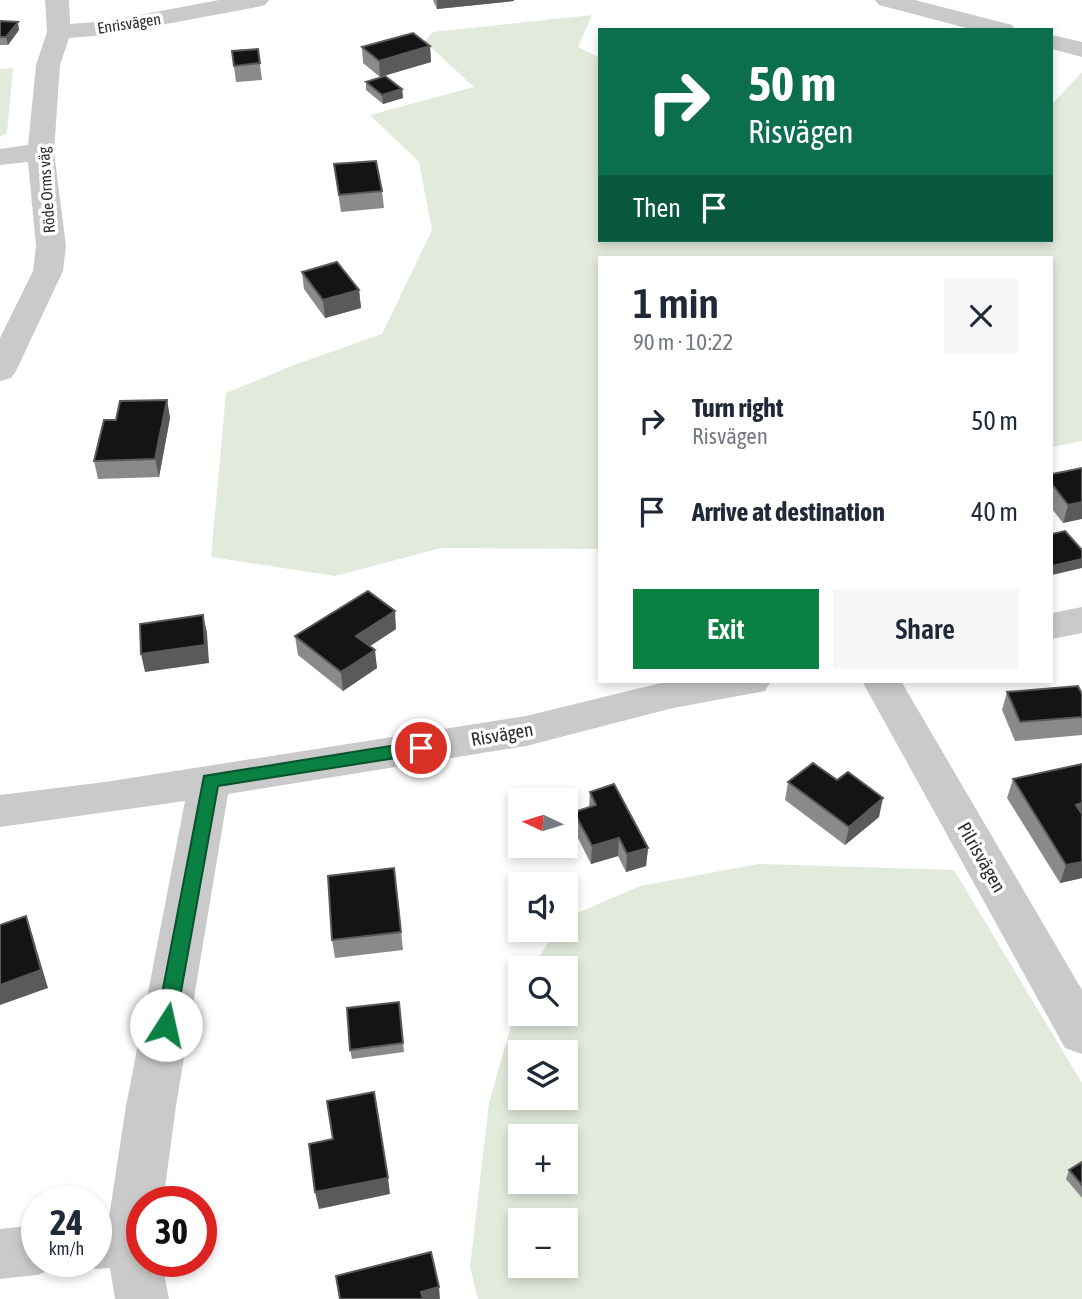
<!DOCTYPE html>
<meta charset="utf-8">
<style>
:root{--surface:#fff;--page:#f6f6f7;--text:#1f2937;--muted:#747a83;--accent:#0b8043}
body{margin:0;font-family:"Asap Condensed",sans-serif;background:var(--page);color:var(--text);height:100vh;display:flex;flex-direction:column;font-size:26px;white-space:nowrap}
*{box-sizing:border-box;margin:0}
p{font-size:23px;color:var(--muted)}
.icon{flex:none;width:38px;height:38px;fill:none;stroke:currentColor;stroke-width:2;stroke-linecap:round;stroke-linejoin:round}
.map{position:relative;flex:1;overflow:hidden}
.side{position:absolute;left:598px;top:256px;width:455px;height:427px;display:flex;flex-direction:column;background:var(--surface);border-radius:0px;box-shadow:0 4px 10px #0003}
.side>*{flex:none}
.banner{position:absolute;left:598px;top:28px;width:455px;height:214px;border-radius:0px;box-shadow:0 4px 10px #0003;background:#0b6e4f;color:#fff;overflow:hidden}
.needle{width:46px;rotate:274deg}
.tools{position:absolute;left:508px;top:788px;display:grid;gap:14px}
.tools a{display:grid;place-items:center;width:70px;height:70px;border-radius:0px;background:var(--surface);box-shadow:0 4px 10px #0003;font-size:35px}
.speed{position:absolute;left:21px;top:1186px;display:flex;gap:14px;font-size:35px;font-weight:700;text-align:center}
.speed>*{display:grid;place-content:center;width:91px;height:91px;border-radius:50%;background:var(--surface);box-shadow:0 4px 10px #0003;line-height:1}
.speed small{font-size:18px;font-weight:400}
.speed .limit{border:10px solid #d22;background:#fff;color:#111}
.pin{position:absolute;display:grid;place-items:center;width:60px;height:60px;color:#fff;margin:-30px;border:4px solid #fff;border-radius:50%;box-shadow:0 2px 7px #0007}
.me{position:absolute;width:77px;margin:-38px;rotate:10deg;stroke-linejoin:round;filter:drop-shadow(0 0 5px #0008)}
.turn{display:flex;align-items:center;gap:24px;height:147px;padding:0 35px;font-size:32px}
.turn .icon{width:91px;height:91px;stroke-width:2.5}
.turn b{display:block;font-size:49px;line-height:60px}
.then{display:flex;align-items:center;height:66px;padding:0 35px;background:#0003;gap:14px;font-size:26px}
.round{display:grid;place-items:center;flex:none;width:74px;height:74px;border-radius:0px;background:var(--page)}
.headline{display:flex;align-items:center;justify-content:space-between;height:119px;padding:0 35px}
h1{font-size:42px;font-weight:600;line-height:52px}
.action{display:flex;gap:14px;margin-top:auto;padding:14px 35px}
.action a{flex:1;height:80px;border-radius:0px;background:var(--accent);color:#fff;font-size:28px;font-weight:600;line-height:80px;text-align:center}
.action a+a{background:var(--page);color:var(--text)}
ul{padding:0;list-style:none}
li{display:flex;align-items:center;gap:21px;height:91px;padding:0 35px}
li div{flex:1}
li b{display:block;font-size:26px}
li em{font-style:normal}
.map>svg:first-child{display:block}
.green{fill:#e2eadc;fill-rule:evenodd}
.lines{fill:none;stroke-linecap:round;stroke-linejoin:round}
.minor{fill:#cacaca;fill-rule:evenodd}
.tertiary{fill:#cacaca;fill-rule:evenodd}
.wall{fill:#8a8a8a}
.shaded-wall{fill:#5a5a5a}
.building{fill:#141414;stroke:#5a5a5a;stroke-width:2}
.route{fill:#0b8043;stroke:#07532c;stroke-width:2}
.labels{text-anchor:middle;stroke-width:7;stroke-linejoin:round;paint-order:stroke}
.far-street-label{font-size:16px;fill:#2d2d2d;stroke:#fff}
.street-label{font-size:19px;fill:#2d2d2d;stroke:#fff}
</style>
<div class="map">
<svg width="1082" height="1299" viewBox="0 0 1082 1299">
<rect width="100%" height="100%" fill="#fff"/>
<g class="green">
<path d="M592,15l-14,32 22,11v182h452v-136l30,-32v369l-30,6v-190h-452v292l-159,-1 -106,28 -124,-19 15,-164 68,-28 88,-31 50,-104 -13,-68 -49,-47 104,-28 -49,-45 7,-10z"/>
<path d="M13,68l-6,65 -7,4v-68z"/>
<path d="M758,864l196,6 128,213v216h-604l-8,-32 19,-164 31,-109v19h45v-45h-34l27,-39h7l1,-11 74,-32zM520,1052h45v45h-45zM520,1136h45v45h-45zM520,1220h45v45h-45z"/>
</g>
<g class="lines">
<g class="minor">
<path d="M45,0h24l1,24 37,-3 112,-21h50l-4,5 -8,2 -150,28 -38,3 -9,27 -6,87 12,94 -3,25 -47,100 -5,7 -11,3v-43l33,-67 3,-25 -8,-84 -28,3v-16l28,-4 8,-80 11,-33z"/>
<path d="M1082,607v26l-30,6v-26z"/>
<path d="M669,681h102l-6,10 -92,17 -147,38 -298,48 -52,312 -13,96h-21v60h20l7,37h-54l-5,-31 -14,1 -19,-7h19v-43l13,-2 17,-111 59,-305 -185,26v-32l105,-13 421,-66z"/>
<path d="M862,681h39l181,309v64l-17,-6z"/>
<path d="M37,1225v37h21l-2,6 -19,7 -37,4v-50z"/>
</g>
<g class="tertiary">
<path d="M875,0h40l97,25 3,5h-41l-95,-25z"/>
<path d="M1052,35l30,7v15l-30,-8z"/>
</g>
</g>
<g class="wall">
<path d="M433,0h81v1l-77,8z"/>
<path d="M0,21l19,9 -11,15h-8z"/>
<path d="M430,46l1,16 -51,15 -17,-14 -1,-16z"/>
<path d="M258,49l4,31 -26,2 -4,-31z"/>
<path d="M366,82l36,7 1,9 -20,6 -17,-14z"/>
<path d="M334,164l48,27 2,17 -43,4z"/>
<path d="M302,272l57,18 2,18 -36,10 -21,-29z"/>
<path d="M167,400l3,18 -11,59 -61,2 -4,-18 22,-41z"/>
<path d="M1082,468l-19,55 -11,-14v-35z"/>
<path d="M396,629l-26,17 7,22 -34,23 -45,-36 -3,-19z"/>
<path d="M1007,692l75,2v41l-67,6 -13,-31z"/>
<path d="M1013,779l69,99 -22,5 -53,-85z"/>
<path d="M837,780l42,37 -34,28 -60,-45 3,-18z"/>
<path d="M590,792l58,56 -2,18 -20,6 -8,-16 -27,8 -17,-34v-18l15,-5z"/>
<path d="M394,868l9,82 -68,8 -3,-18z"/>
<path d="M399,1002l5,50 -52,7 -2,-9z"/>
<path d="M1082,1162v36l-16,-19 3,-9z"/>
</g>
<g class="shaded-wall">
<path d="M437,0h77v1l-77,8z"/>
<path d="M18,22l1,8 -11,15 -2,-8z"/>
<path d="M430,46l1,16 -51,15 -1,-16z"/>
<path d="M402,89l1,9 -20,6 -1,-9z"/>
<path d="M359,290l2,18 -36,10 -2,-18z"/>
<path d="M167,400l3,18 -11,59 -4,-18z"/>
<path d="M1082,502v17l-19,4 5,-18z"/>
<path d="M1082,559v9l-30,7v-9z"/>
<path d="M395,611l1,18 -38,25 -2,-18z"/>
<path d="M203,615l4,18 2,30 -64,9 -4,-18z"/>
<path d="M375,650l2,18 -34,23 -2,-19z"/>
<path d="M883,798l-4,19 -34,28 4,-18z"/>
<path d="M1082,803v17l-6,-15z"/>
<path d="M619,838l-1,18 -27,8 1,-18z"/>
<path d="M648,848l-2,18 -20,6 1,-18z"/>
<path d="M1082,862v16l-22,5 6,-18z"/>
<path d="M26,916l6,18 16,54 -48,17v-20z"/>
<path d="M388,1178l2,16 -71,15 -4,-17z"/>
<path d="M439,1287l1,12h-18l-1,-7z"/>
</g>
<g class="building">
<path d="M0,21l18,1 -12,15h-6z"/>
<path d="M413,33l17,13 -51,15 -17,-14z"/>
<path d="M258,49l2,14 -26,3 -2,-15z"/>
<path d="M385,76l17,13 -20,6 -16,-13z"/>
<path d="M376,161l6,30 -43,4 -5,-31z"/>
<path d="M337,262l22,28 -36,10 -21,-28z"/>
<path d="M167,400l-12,59 -61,2 10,-41h12l4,-19z"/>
<path d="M1082,468v34l-14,3 -16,-21v-10z"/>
<path d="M1065,531l17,19v9l-30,7v-32z"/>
<path d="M368,591l27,20 -39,25 19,14 -34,22 -46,-36z"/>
<path d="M203,615l2,30 -64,9 -1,-30z"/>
<path d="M1078,686l4,8v23l-62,5 -13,-30z"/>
<path d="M813,763l24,17 11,-8 35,26 -34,29 -61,-45z"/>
<path d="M1082,764v39l-6,2 6,9v48l-16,3 -53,-86z"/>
<path d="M614,784l34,64 -21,6 -8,-16 -27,8 -18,-34 22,-7 -6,-13z"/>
<path d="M394,868l7,64 -69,8 -4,-64z"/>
<path d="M26,916l15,54 -41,15v-60z"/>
<path d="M399,1002l4,41 -53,7 -3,-42z"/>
<path d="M374,1092l14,86 -73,14 -6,-48 24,-5 -6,-38z"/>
<path d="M1082,1162v23l-13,-15z"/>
<path d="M431,1252l8,35 -18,5 2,7h-83l-4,-23z"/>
</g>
<path class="route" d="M421,741l8,7 -8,6 -203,32 -43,239 -3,6 -6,2 -7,-2 -3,-6 48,-249z"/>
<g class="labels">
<g class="far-street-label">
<text transform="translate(129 23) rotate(-9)" y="6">Enrisvägen</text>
<text transform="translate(46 190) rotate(-94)" y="6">Röde Orms väg</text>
</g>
<g class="street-label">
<text transform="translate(502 734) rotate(-10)" y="7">Risvägen</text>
<text transform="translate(982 857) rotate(60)" y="7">Pilrisvägen</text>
</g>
</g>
</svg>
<div class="tools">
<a><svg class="needle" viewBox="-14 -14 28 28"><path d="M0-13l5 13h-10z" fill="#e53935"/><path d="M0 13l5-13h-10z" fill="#747a83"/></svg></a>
<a><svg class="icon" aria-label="sound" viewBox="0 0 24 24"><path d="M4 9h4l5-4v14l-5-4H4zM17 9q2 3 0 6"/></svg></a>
<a><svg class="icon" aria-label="search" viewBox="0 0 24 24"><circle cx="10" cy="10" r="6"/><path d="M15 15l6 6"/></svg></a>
<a><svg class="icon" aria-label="layers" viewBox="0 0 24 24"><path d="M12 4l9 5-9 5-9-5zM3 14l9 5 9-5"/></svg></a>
<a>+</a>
<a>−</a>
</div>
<div class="speed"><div>24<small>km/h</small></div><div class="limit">30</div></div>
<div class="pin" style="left:421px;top:748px;background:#d93025"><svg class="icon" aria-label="arrive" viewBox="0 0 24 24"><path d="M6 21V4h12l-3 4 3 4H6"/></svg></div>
<svg class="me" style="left:166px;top:1025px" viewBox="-20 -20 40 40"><circle r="19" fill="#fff"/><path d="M0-13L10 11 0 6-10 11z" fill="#0b8043"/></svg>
<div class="banner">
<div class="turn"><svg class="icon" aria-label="right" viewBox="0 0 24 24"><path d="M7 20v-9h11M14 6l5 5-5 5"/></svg><div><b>50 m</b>Risvägen</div></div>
<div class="then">Then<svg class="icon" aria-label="arrive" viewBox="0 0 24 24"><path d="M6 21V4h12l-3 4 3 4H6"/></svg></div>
</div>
<section class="side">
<div class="headline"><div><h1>1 min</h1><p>90 m · 10:22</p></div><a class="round"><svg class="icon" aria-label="close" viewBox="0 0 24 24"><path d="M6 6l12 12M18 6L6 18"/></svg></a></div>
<ul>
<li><svg class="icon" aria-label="right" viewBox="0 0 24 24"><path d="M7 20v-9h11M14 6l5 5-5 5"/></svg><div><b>Turn right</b><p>Risvägen</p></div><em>50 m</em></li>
<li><svg class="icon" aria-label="arrive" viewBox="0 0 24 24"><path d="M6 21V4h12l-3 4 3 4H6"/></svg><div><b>Arrive at destination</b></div><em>40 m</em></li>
</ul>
<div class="action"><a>Exit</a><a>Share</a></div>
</section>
</div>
